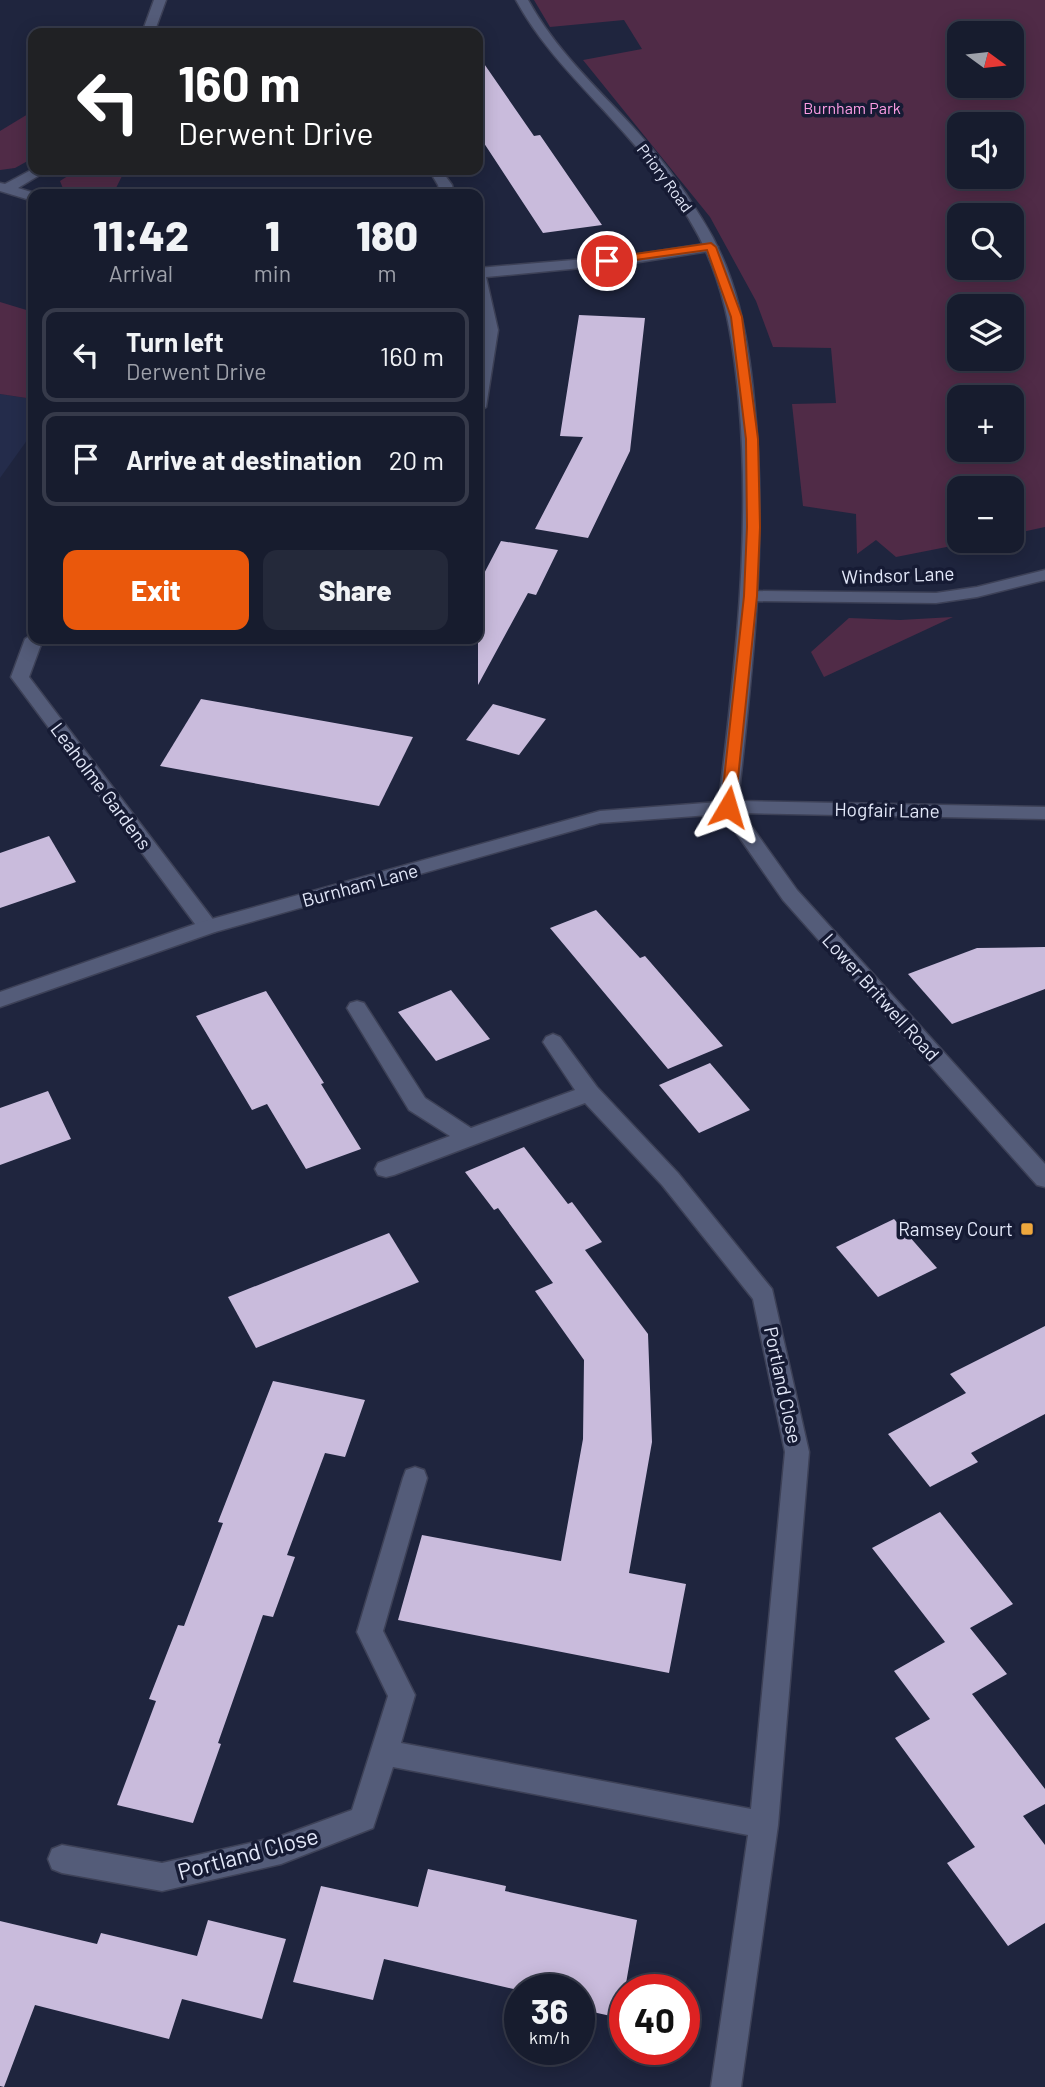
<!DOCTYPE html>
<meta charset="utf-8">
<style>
:root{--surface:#171c2e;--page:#24293a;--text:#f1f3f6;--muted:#9ea1aa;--line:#363a4a;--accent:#ea580c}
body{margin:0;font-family:Barlow,sans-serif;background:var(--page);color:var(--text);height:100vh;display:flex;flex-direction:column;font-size:26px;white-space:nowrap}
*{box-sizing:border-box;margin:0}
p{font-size:23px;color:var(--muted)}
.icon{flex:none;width:38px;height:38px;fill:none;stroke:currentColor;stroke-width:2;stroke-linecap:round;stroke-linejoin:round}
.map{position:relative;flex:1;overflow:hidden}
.sheet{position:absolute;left:28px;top:189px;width:455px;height:455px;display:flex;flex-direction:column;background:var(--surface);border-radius:14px;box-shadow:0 4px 18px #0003,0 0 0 2px var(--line)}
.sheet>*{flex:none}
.top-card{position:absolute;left:28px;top:28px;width:455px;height:147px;border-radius:14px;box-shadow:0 4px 18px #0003,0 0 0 2px var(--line);background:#202124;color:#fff;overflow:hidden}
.needle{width:46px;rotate:105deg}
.tools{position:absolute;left:947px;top:21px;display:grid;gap:14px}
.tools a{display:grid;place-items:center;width:77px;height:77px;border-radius:14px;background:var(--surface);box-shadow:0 4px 18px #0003,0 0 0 2px var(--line);font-size:35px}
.speed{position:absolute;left:504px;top:1974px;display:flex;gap:14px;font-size:35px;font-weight:700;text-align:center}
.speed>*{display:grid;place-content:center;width:91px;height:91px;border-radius:50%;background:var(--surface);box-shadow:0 4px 18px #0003,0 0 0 2px var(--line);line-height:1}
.speed small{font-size:18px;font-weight:400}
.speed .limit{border:10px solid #d22;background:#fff;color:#111}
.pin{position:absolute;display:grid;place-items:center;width:60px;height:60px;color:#fff;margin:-30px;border:4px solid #fff;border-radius:50%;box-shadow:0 2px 7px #0007}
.me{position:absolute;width:77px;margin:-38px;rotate:7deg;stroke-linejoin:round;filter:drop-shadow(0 0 5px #0008)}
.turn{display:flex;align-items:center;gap:24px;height:147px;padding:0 35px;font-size:32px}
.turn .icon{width:91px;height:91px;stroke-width:2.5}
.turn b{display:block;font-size:49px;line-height:60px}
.eta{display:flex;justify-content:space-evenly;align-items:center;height:119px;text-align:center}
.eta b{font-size:42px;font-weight:800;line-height:49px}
.cta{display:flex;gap:14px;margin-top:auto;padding:14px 35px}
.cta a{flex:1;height:80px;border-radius:14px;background:var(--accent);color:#fff;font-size:28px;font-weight:800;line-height:80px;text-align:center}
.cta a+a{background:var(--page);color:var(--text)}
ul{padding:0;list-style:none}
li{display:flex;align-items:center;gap:21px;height:94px;margin:0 14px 10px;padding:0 21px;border:4px solid var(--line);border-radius:14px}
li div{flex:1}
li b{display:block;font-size:26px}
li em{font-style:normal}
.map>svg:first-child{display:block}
.built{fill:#242c4b}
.green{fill:#502b47;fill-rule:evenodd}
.building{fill:#c9bbdc}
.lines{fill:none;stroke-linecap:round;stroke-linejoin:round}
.street-casing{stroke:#3d4157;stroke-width:3}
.secondary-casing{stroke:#3d4157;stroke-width:3}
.street{fill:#545c79;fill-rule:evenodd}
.secondary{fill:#545c79;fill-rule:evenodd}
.route{fill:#ea580c;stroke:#983908;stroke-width:2}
.poi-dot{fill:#eea73d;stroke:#161b34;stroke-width:2.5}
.labels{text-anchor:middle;stroke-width:7;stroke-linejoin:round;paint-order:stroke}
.far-park-label{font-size:16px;fill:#fc9de4;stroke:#161b34}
.far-street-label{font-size:16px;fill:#e2e7f8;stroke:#161b34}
.street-label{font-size:19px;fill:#e2e7f8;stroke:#161b34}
.poi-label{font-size:19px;fill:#e2e7f8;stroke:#161b34;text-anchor:end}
.near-street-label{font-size:23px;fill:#e2e7f8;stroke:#161b34}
</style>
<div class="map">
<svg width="1045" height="2087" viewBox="0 0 1045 2087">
<rect width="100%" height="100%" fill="#1f253e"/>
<path class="built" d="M0,394l33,5v33l-33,46z"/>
<g class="green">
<path d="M534,0h511v527l-33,7v-46h-53v53h18l-81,16 -20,-17 -19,14 -1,-40 -53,-8 -11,-102 44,-1 -5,-55 -58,-1 -17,-46 -46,-84 -127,-157 59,-11 -18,-29 -74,7zM1012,33v53h-53v-53zM959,124h53v53h-53zM959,215h53v53h-53zM959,306h53v53h-53zM959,397h53v53h-53z"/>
<path d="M33,111v47l-18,10 -15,2v-39z"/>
<path d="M77,170h48l-12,24h-40l-9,-3 -4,-10z"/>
<path d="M0,302l33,10v87l-33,-5z"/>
<path d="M953,617l-129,60 -13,-25 38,-34 51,2z"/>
</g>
<g class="building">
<path d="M478,55l56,81 6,-1 62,90 -59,8 -65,-99z"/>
<path d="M579,315l66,3 -15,133 -42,87 -53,-9 48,-92 -23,-1z"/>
<path d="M501,541l57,9 -22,45 -8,-2 -50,92v-100z"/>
<path d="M201,699l212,38 -34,69 -219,-40z"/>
<path d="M493,704l53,15 -27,36 -53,-15z"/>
<path d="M49,836l27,46 -76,26v-55z"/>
<path d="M596,910l44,48 5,-2 78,90 -55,23 -118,-141z"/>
<path d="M1045,947v42l-93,35 -44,-50 69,-26z"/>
<path d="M451,990l39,49 -54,22 -38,-49z"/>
<path d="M266,991l58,92 -3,1 40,65 -55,20 -39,-65 -15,6 -56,-94z"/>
<path d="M710,1063l40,47 -51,23 -40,-48z"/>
<path d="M48,1091l23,48 -71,26v-57z"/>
<path d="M524,1147l44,57 4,-2 30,40 -17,8 63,84 4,108 -23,131 57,11 -17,89 -271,-53 24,-85 139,26 22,-122 1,-79 -49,-69 18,-8 -55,-75 -4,2 -29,-38z"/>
<path d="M894,1219l43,49 -59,29 -42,-50z"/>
<path d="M389,1233l30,49 -163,66 -28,-51z"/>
<path d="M1045,1326v88l-74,39 7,9 -48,25 -42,-53 78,-41 -16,-19z"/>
<path d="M273,1381l92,19 -20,57 -20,-4 -38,102 8,2 -22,60 -10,-2 -45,128 3,1 -28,79 -76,-18 39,-104 -7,-2 29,-74 6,1 39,-103 -5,-1z"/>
<path d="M940,1512l73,92 -43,24 37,46 -35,20 73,95v15l-22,12 22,29v78l-37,23 -61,-83 28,-16 -80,-109 35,-19 -36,-48 51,-29 -73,-94z"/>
<path d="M428,1869l78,17 -1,5 132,29 -17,98 -41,-9v-19h-61l-134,-31 -11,41 -80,-18 28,-96 97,21z"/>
<path d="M208,1920l78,19 -24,80 -80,-20 -13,40 -134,-34 -31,82 -4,-1v-165l97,23 4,-11 96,23z"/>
</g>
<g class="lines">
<defs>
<g id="street">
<path d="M154,0h12l-12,33h-12z"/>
<path d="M33,169l15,1 -30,18 20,6h-5v7l-33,-10v-8l5,1z"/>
<path d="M429,170h12l11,15 2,9h-14l-2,-9z"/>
<path d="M711,243l7,4 -2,3 -83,13 -147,14 12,53 -12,77 -8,5v-48l6,-34 -6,-27v-35l155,-13z"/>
<path d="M1045,570v10l-68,17 -41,6 -185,-2 -8,-5 8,-5 185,2 41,-6z"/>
<path d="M33,634v5h10l-14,38 186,245 3,5 -3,5h-14l-190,-255 14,-38z"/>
<path d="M357,1001l7,2 61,95 46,30 104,-38 -32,-48 3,-5 7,-3 7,3 37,50 81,86 94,116 37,163 -31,373 -37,262h-30l37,-252 -355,-68 -20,61 -92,36 -119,27 -100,-18 -10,-4 -4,-10 4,-10 10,-4 100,18 119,-27 71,-26 36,-114 -31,-64 46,-154 3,-8 9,-3 9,3 3,8 -44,153 32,64 -14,48 350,66 34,-357 -32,-153 -91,-114 -77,-82 -191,72 -8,2 -8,-2 -3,-6 3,-6 72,-27 -41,-26 -62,-102 3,-5z"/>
</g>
<path id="secondary" d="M516,0h12c27,49 66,85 104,126 26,28 50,60 70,93 35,55 46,117 52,181 14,134 -1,267 -16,401l307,6v12l-303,-6 55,77 248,274v23l-8,-2 -254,-285 -60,-86 -123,9 -385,109 -215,75v-15l201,-70 399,-111 119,-9c16,-134 32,-267 20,-401 -6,-64 -15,-125 -50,-182 -18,-30 -40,-58 -63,-84 -39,-45 -81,-82 -110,-135z"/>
</defs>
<use href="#street" class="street-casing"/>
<use href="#secondary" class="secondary-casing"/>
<use href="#street" class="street"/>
<use href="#secondary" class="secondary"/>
</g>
<path class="route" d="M711,243l5,4 26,70 16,122 2,88 -3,69 -22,211 -7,5 -7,-5 23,-211 3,-69 -1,-88 -15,-122 -24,-67 -100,14 -5,-3 5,-3z"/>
<rect class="poi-dot" x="1020" y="1222" width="14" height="14" rx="3.5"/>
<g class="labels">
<g class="far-park-label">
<text x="852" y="114">Burnham Park</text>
</g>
<g class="far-street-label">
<text transform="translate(665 178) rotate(53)" y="6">Priory Road</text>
</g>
<g class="street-label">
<text transform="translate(898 575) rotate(-2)" y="7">Windsor Lane</text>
<text transform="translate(101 786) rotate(53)" y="7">Leaholme Gardens</text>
<text transform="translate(887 810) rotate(1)" y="7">Hogfair Lane</text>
<text transform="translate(360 885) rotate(-15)" y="7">Burnham Lane</text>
<text transform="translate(881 997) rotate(48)" y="7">Lower Britwell Road</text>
<text transform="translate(783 1385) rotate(78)" y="7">Portland Close</text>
</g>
<g class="poi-label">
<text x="1013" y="1236">Ramsey Court</text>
</g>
<g class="near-street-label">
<text transform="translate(248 1854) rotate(-15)" y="8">Portland Close</text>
</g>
</g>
</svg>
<div class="tools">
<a><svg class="needle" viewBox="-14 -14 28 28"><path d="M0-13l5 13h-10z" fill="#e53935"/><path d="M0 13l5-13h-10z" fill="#9ea1aa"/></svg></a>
<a><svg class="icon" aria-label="sound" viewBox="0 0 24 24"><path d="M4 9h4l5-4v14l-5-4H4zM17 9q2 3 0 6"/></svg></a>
<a><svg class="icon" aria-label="search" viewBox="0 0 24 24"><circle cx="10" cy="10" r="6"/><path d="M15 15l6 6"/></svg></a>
<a><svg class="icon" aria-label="layers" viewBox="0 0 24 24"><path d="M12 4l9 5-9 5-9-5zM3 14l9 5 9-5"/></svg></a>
<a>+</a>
<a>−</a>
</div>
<div class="speed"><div>36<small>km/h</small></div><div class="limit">40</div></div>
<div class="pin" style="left:607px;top:261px;background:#d93025"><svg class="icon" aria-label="arrive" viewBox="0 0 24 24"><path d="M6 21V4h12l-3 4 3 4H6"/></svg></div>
<svg class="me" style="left:728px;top:807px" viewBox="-20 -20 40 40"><path d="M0-17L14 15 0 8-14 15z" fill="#ea580c" stroke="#fff" stroke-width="4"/></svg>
<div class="top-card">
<div class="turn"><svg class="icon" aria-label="left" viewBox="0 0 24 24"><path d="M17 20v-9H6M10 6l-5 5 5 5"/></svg><div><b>160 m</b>Derwent Drive</div></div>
</div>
<section class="sheet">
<div class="eta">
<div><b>11:42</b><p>Arrival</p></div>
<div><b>1</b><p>min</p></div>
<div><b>180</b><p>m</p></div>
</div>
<ul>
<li><svg class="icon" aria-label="left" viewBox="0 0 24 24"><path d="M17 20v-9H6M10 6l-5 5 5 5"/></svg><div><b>Turn left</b><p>Derwent Drive</p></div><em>160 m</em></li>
<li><svg class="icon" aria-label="arrive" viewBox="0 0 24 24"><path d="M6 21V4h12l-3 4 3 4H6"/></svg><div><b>Arrive at destination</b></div><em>20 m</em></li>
</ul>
<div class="cta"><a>Exit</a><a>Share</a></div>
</section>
</div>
